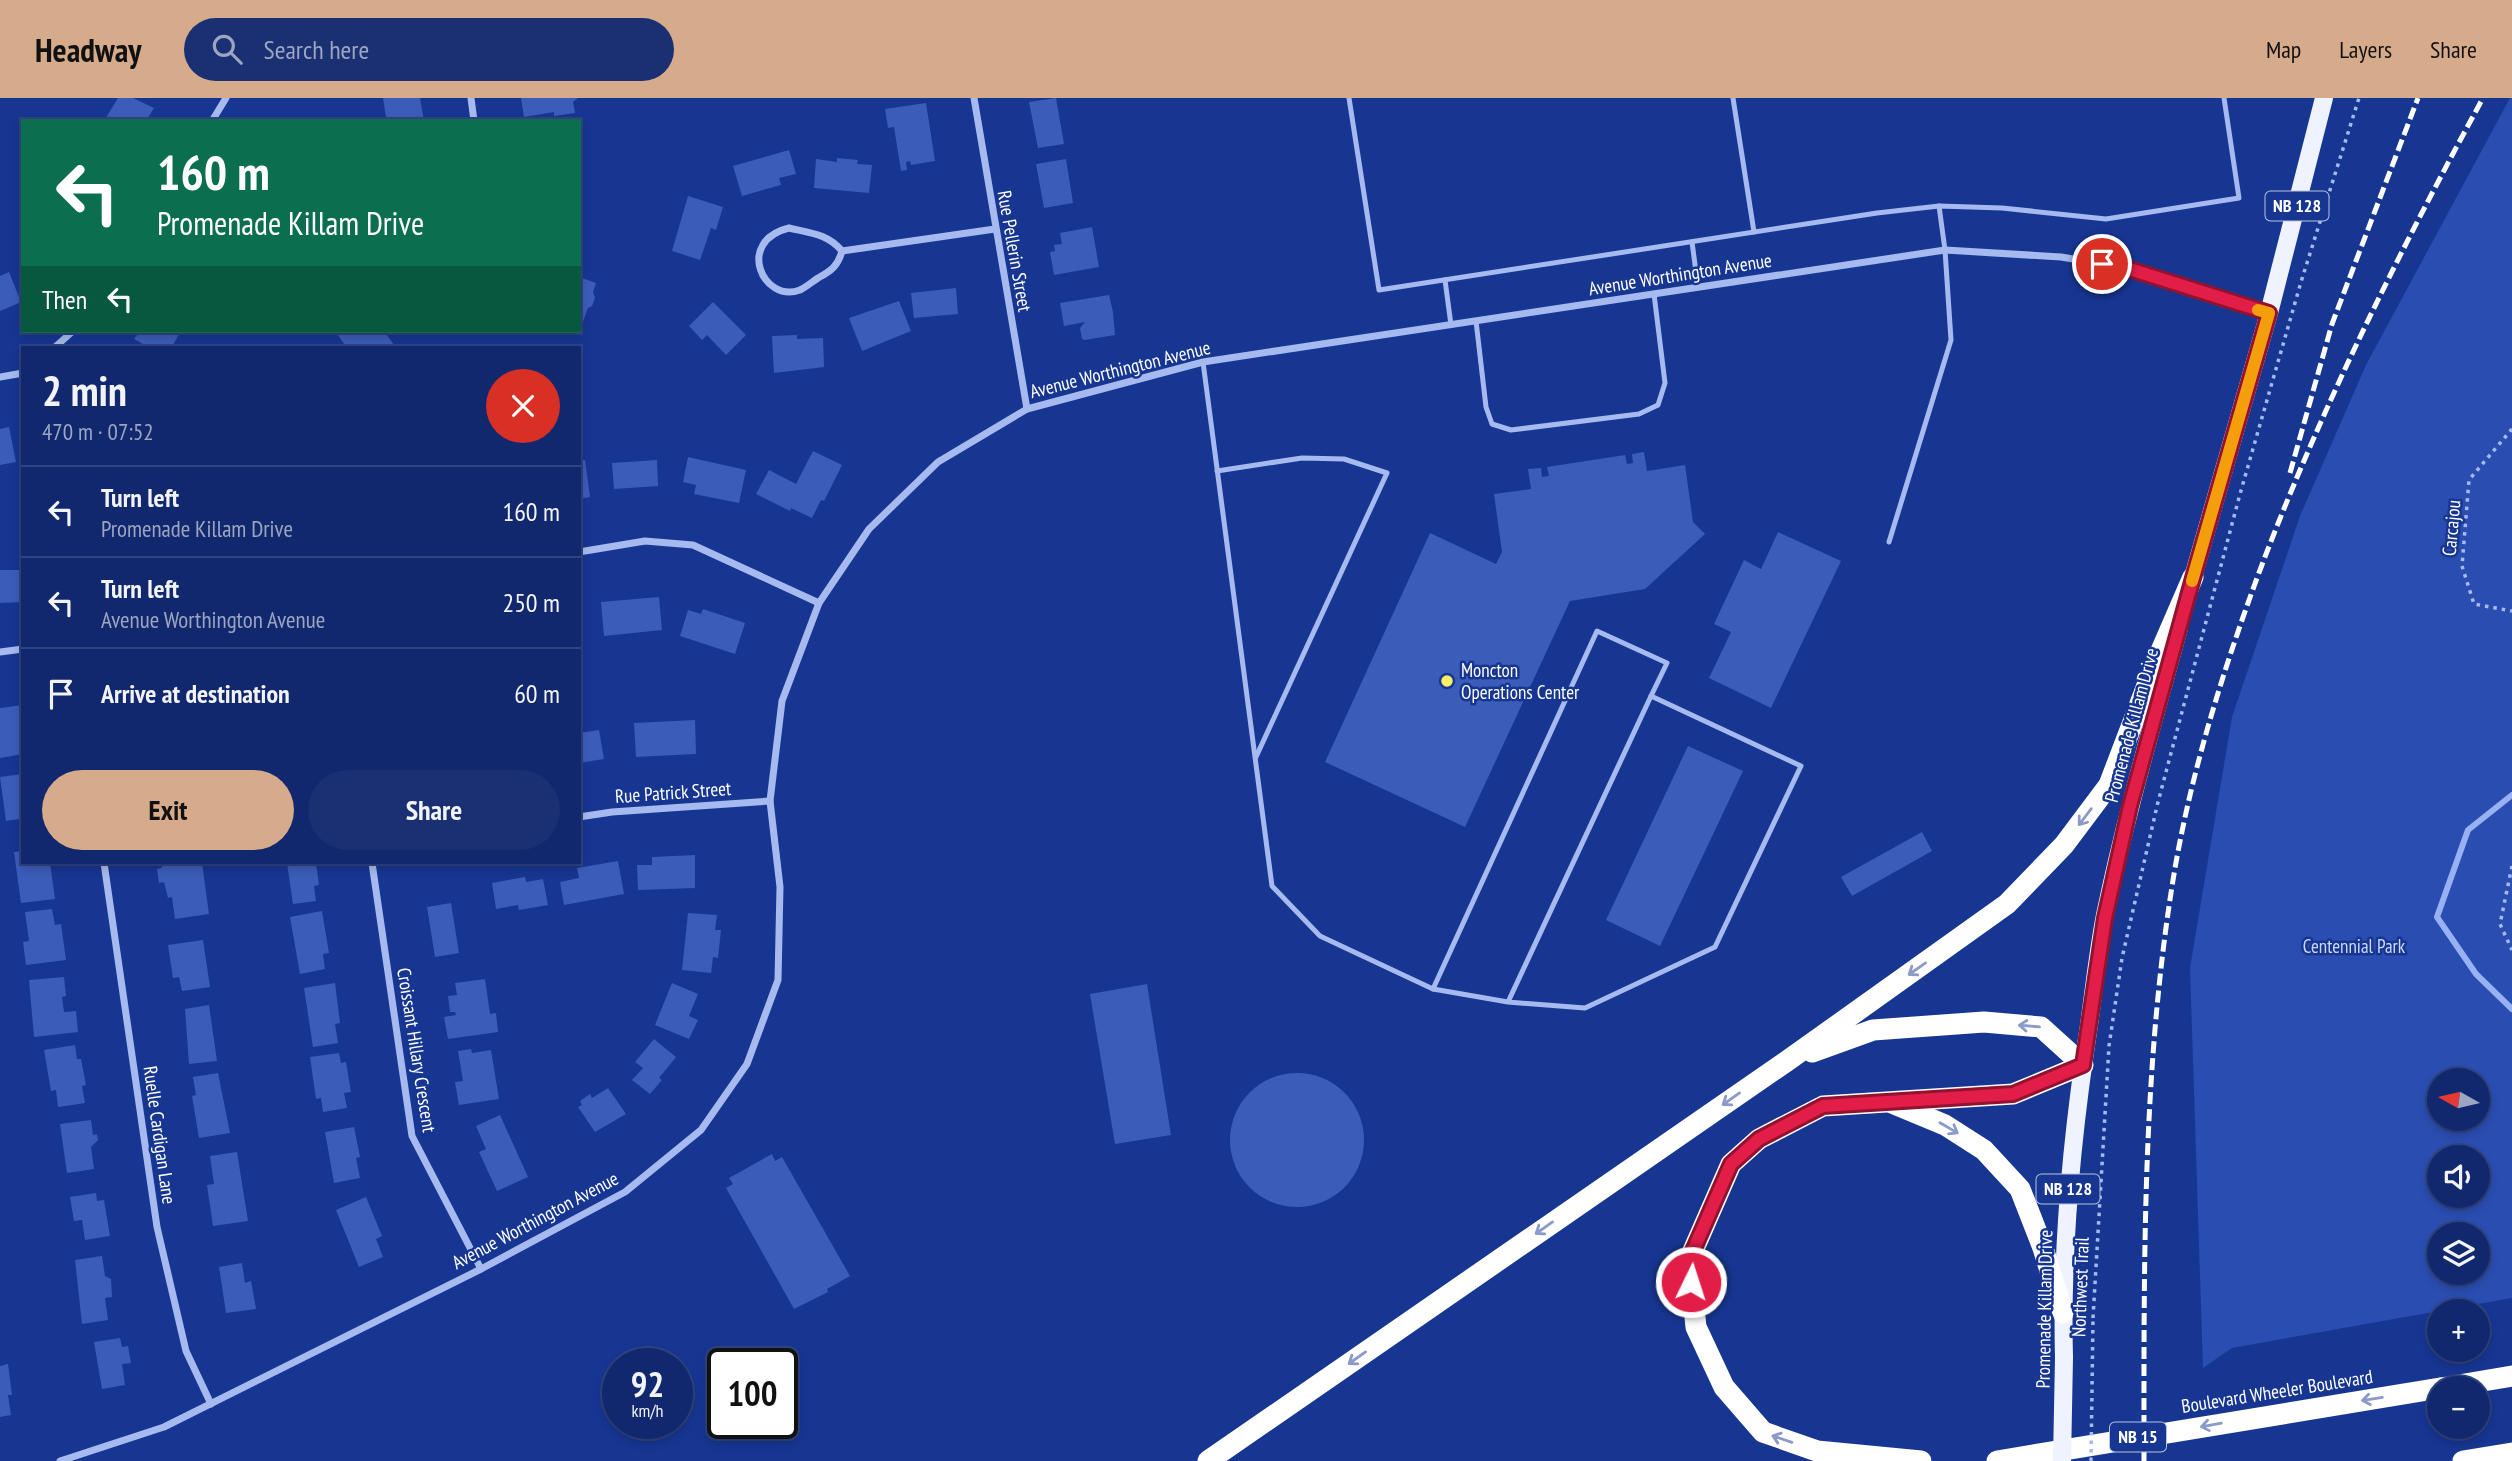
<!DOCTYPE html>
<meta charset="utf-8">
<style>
:root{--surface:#11286e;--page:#1a3073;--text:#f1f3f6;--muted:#9ca6c2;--line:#304481;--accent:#d6ab8b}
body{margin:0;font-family:"PT Sans Narrow",sans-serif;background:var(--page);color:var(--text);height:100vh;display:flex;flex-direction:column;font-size:26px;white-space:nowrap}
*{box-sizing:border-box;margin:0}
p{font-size:23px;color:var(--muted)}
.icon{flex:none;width:38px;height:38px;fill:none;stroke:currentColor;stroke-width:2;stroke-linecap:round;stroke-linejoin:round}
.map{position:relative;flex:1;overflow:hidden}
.details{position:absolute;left:21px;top:248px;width:560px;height:518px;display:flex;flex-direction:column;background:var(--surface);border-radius:0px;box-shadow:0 4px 10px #0003,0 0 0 2px var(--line)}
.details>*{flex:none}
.banner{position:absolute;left:21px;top:21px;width:560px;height:214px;border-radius:0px;box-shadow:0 4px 10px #0003,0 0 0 2px var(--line);background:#0b6e4f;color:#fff;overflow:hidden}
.needle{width:46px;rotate:278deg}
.tools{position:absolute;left:2427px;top:970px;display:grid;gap:14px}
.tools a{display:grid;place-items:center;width:63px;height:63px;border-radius:50%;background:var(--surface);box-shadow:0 4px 10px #0003,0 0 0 2px var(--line);font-size:35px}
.speed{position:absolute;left:602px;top:1250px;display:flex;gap:14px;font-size:35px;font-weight:700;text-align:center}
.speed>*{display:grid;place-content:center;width:91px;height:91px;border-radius:50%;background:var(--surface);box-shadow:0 4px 10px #0003,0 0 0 2px var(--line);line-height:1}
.speed small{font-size:18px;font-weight:400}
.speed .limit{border:4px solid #111;border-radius:10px;background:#fff;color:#111}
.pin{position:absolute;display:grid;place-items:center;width:60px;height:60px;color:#fff;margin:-30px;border:4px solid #fff;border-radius:50%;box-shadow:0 2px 7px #0007}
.me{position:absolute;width:77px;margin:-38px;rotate:4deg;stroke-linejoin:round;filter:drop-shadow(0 0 5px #0008)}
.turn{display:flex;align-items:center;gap:24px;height:147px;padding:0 21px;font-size:32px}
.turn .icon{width:91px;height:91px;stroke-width:2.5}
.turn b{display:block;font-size:49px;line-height:60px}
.then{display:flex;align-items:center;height:66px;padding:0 21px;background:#0003;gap:14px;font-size:26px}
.round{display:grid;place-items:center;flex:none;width:74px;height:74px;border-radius:37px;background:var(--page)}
.summary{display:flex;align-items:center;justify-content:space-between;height:119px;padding:0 21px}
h1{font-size:42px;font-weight:800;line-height:52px}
.cta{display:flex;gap:14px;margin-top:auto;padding:14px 21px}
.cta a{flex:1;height:80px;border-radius:42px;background:var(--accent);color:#111;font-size:28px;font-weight:800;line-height:80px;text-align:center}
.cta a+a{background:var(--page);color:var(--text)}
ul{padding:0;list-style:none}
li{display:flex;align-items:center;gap:21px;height:91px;padding:0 21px;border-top:2px solid var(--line)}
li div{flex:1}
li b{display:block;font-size:26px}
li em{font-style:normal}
header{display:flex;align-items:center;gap:42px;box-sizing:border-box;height:98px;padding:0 35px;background:var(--accent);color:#111}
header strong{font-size:33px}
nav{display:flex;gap:38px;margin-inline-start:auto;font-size:24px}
.search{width:490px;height:63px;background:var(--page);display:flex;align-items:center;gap:18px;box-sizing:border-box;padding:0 24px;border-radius:38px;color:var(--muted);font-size:26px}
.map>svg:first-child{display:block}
.green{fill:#2a4db1;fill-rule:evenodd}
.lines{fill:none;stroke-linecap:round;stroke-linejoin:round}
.stream{stroke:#98b1f3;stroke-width:6}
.building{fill:#3c5cb9}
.path{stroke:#a6baf0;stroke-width:3.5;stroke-dasharray:3.5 5;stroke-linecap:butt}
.service{stroke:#a6baf0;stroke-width:5}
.minor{stroke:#a6baf0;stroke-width:7}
.primary{stroke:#eff2ff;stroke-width:18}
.motorway{stroke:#fff;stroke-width:21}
.rail{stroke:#fff;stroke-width:5;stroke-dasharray:12 5;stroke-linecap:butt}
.path-bridge{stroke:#a6baf0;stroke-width:3.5;stroke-dasharray:3.5 5;stroke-linecap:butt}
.primary-bridge{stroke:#eff2ff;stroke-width:18}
.oneway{stroke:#8b9ac8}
.route-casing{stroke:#92132f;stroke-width:18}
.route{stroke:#e11d48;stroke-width:12}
.slow{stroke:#f59e0b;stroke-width:12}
.poi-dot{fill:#ffef65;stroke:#173692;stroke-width:2.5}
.labels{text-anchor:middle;stroke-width:5;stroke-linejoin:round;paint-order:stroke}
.shield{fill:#173692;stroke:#b9c3de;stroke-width:2}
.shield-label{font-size:18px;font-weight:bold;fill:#fff}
.street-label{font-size:19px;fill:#fff;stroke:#173692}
.poi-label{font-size:19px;fill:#fff;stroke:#173692;text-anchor:start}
.park-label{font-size:19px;fill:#cdd9fb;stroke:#173692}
</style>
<header>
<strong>Headway</strong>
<div class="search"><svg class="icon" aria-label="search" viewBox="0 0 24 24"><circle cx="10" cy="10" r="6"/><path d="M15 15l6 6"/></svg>Search here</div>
<nav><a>Map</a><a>Layers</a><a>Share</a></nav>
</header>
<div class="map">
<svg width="2512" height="1363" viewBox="0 0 2512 1363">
<rect width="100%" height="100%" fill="#173692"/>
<path class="green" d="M2510,0h2v1200l-280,50 -29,20 -13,-400 42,-251 68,-201 66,-151zM2440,982h38v38h-38zM2440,1059h38v38h-38zM2440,1136h38v38h-38z"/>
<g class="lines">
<path class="stream" d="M2512,697l-44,35 -31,87 39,57 36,35"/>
</g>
<g class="building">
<path d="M118,0h15l21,10 -8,13h-42z"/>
<path d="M383,0h37l4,23h-51l13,-4z"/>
<path d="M521,0h57l-5,4 2,11 -21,3v-4l-30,5z"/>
<path d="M1056,0l8,46 -26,4 -9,-46z"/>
<path d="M926,5l9,58 -24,4 -1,-4 -4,1 1,8 -6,1 -7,-44 -6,1 -3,-19z"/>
<path d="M789,52l7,24 -17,4 2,7 -39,11 -9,-30z"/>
<path d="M837,60l21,2 -1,4 15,1 -3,28 -55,-5 2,-29 21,3z"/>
<path d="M1066,61l7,44 -29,5 -8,-44z"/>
<path d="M688,98l35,11 -7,23 -5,-2 -11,32 -28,-9z"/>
<path d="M1092,129l7,40 -45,8 -4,-23 5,-1 -1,-6 8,-1 -2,-11z"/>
<path d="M9,174l12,30 -21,9v-35z"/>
<path d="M579,179l17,6 -3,9 2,6 -3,8 -4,2 -8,22z"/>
<path d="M956,190l2,26 -44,4 -3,-25z"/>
<path d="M1109,197l4,17 2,23 -30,5 -3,-1 -2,-11 5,-6 -21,4 -4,-23z"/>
<path d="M899,203l12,30 -49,20 -13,-33z"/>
<path d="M713,204l33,33 -20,20 -19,-20 -5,5 -13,-14z"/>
<path d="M140,233h41l-10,17h-21l-16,-9z"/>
<path d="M335,233h49l10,14 -6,3h-41z"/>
<path d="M797,237v4l26,-1 1,29 -50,6 -2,-37z"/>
<path d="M9,329l7,35 -16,3v-36z"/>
<path d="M813,353l29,14 -18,36 -3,-1 -9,18 -21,-10 -1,3 -34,-17 13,-24 27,14z"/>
<path d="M1644,354l3,19 38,-6 8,57 12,12 -60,55 -75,12 -105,226 -140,-65 105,-229 66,31 6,-12 -8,-58 37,-5 -3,-20 13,-1 1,9 7,-1 -2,-9 78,-12 2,9 6,-1 -1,-9z"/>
<path d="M688,359l58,13 -7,33 -45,-9 2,-9 -13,-3z"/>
<path d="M585,362l5,37 -11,2v-38z"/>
<path d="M657,362l1,26 -44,3 -2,-26z"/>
<path d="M1778,434l63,29 -70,147 -62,-30 22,-46 -17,-8 30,-64 17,9z"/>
<path d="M0,472h23v32l-23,1z"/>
<path d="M659,499l3,33 -58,6 -3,-34z"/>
<path d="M703,511l42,14 -10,31 -55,-18 8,-26 13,4z"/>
<path d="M23,607v49l-23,4v-50z"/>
<path d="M695,622l1,34 -60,3 -2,-34z"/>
<path d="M599,632l5,29 -25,4v-30z"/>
<path d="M1688,648l55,25 -83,175 -54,-26z"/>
<path d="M23,676v50l-3,1 -1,-6 -13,2 -6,-44z"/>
<path d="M1922,734l10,19 -80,45 -11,-19z"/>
<path d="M23,753v12h27l5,36 -34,4 -7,-51z"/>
<path d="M695,757v33l-57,2 -1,-25h15v-8z"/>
<path d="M618,763l6,33 -60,11 -4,-23 19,-4 -2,-10z"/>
<path d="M161,765h41l7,51 -34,5 -3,-22 -4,1 -4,-16 -5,1 -2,-14 5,-1z"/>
<path d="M287,765h29l3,22 -5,1 2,15 -23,3z"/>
<path d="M525,779l1,5 17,-3 5,26 -29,5 -1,-5 -22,4 -4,-26z"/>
<path d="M451,805l8,50 -24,4 -8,-50z"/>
<path d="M52,811l3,16 6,-1 5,36 -40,5 -3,-23 6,-1 -4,-29z"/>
<path d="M322,813l7,42 -6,1 2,15 -25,5 -10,-57z"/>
<path d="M688,815l29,2 -2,15h6l-3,28 -5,-1 -2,16 -29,-3z"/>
<path d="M203,842l7,47 -28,4 -3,-14 -6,1 -5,-33z"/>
<path d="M64,879l2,19 -4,1 2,15 12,-1 2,21 -44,5 -5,-57z"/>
<path d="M485,881l5,35 6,-1 2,19 -50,7 -4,-22 12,-2 -1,-3h-5l-2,-16 9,-1 -2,-12z"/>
<path d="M335,885l5,40 -5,1 3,19 -25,4 -9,-59z"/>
<path d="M672,885l26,11 -9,22 9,4 -9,19 -34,-14z"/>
<path d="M1147,886l24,151 -56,9 -25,-150z"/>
<path d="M209,907l8,56 -28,3 -4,-55z"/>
<path d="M654,941l22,18 -17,21 3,2 -12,14 -18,-14 11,-12 -8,-6z"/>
<path d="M75,947l2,14h4l5,26 -4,1 3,17 -27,4 -2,-17 -5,1 -7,-41z"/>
<path d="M471,951l1,4 19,-3 8,49 -40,6 -4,-23 8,-1 -5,-30z"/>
<path d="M339,955l2,10 5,-1 5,30 -7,1 3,15 -24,4 -2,-14 -5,1 -6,-42z"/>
<circle cx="1297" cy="1042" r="67"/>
<path d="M218,975l12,60 -31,5 -7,-42 4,-1 -3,-18z"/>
<path d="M608,990l18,26 -31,18 -17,-25 4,-2 -2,-4 10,-7 2,4z"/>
<path d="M500,1017l28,62 -31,14 -18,-39 7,-3 -10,-23z"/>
<path d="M91,1022l2,15 4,-1 1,6 -7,7 3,22 -27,4 -7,-49z"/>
<path d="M354,1029l6,30 -4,1 4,20 -26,5 -9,-51z"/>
<path d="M237,1054l11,69 -35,5 -6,-41 7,-1 -4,-28z"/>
<path d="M772,1056l3,7 7,-4 68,119 -23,13 1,3 -34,17 -68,-121 7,-4 -4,-6z"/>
<path d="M96,1095l1,8 7,-1 6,36 -25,4 -3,-20 -8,1 -4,-24z"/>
<path d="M366,1099l16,39 -6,3 7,18 -24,10 -23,-57z"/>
<path d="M102,1158l3,20 6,3 1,18 -7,1 3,22 -26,4 -7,-64z"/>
<path d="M242,1165l3,20 6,-2 5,28 -30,4 -7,-46z"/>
<path d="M120,1240l2,9 6,-1 3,17 -9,1 3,21 -23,4 -8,-47z"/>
<path d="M8,1266l4,31h-4l3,20 -11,2v-51z"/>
</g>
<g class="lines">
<g class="path">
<path d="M2512,331l-43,51 -7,86 12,38 38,7"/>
<path d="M2512,768l-12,58 12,26"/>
<path d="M2093,1220l16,-272 13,-88 36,-156 82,-308 61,-212 58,-184"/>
</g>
<g class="service">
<path d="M1349,0l30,192 498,-77 62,-7 63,2 104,11 133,-21 -15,-100"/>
<path d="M1733,0l21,134"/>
<path d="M1692,144l6,45"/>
<path d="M1445,182l6,45"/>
<path d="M1476,223l10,86 6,17 19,6 128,-16 19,-9 7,-22 -11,-89"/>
<path d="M1203,264l69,524 48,50 113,53 75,13 77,6 130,-61 86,-181 -150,-70 -143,306"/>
<path d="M1217,373l85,-13 42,1 43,14 -131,284"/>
<path d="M1889,444l62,-202 -6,-90 -6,-44"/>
<path d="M1433,891l164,-358 70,32 -16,33"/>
</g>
<g class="minor">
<path d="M471,0l3,23"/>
<path d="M974,0l53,311"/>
<path d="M212,23l14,-23"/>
<path d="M789,130c22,5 39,6 53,23 -4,15 -11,20 -24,27 -6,4 -12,9 -18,12 -37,14 -65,-49 -11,-62z"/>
<path d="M842,153l153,-22"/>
<path d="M54,250l19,-17"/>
<path d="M0,279l23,-4"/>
<path d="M579,454l66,-11 48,4 126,58"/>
<path d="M0,554l23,-3"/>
<path d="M579,719l33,-5 158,-11"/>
<path d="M104,765l53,364 29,124 25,53"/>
<path d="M372,765l40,273 69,133"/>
<path d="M60,1363l104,-34 317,-158 144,-77 76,-62 46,-66 31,-84 2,-93 -10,-86 12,-100 37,-98 50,-74 69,-67 89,-53 176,-47 742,-112 116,7 62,10 146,46"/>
</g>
<g class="primary">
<path d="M2189,493l80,-278 55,-215"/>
<path d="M2064,1259c-3,-111 8,-222 25,-332 5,-36 9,-74 16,-110 20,-97 48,-192 74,-287"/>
</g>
<g class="motorway">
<path d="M1812,954l61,-22 111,-8 57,5 42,38 -70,29 -190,12 -64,33 -28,25 -42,96 7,67 28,60 39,45 54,19 104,10"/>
<path d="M1892,1005l53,22 39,25 36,39 23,59 20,65"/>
<path d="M2441,1290l71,-12"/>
<path d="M1208,1363l579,-400 220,-157 57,-59 45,-60 45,-118 39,-90"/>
<path d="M1997,1363l443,-73"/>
<path d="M2463,1363l49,-8"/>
</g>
<g class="rail">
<path d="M2290,375l42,-149 86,-226"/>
<path d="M2144,1363c0,-196 -2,-393 30,-587 17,-101 48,-200 83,-296 62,-166 141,-324 226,-480"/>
</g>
<path class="path-bridge" d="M2091,1363l2,-143"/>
<path class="primary-bridge" d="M2062,1363l2,-104"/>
</g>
<defs><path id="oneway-shaft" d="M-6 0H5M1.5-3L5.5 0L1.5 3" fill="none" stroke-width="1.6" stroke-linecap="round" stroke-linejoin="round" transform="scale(1.75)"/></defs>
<g class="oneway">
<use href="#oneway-shaft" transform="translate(2085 719) rotate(127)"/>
<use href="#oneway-shaft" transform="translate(1917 871) rotate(145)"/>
<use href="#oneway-shaft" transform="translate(2029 928) rotate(-175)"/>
<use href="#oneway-shaft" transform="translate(1731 1001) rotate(145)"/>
<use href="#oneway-shaft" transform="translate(1949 1030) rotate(30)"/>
<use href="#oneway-shaft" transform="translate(1544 1130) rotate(145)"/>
<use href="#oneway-shaft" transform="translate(1357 1260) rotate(145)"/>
<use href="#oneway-shaft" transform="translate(2372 1301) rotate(171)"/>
<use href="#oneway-shaft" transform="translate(2211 1327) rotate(170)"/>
<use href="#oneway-shaft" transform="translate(1782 1341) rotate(-161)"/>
</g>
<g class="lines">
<defs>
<path id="route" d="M1691,1184l-2,-22 42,-96 28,-25 64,-33 190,-12 70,-29 22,-147 25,-112 63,-228 76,-265 -146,-46 -21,-3"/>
</defs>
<use href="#route" class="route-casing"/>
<use href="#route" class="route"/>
<path class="slow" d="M2192,483l77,-268 -11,-3"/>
</g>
<circle class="poi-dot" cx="1447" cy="583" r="7"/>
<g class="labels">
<g class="shield">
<rect x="2265.5" y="93.5" width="63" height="29" rx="5"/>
<rect x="2036.5" y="1076.5" width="63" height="29" rx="5"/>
<rect x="2110" y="1324.5" width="56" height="29" rx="5"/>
</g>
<g class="shield-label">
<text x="2297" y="114">NB 128</text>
<text x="2068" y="1097">NB 128</text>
<text x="2138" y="1345">NB 15</text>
</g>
<g class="street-label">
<text transform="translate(1015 153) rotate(80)" y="7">Rue Pellerin Street</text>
<text transform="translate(1680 176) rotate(-9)" y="7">Avenue Worthington Avenue</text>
<text transform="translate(1120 271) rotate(-14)" y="7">Avenue Worthington Avenue</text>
<text transform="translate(2451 430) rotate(-85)" y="7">Carcajou</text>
<text transform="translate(2131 627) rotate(-75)" y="7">Promenade Killam Drive</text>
<text transform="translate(673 694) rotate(-4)" y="7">Rue Patrick Street</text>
<text transform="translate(417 952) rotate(81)" y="7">Croissant Hillary Crescent</text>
<text transform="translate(160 1037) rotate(82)" y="7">Ruelle Cardigan Lane</text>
<text transform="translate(535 1122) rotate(-28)" y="7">Avenue Worthington Avenue</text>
<text transform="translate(2080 1189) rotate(-88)" y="7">Northwest Trail</text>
<text transform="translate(2044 1211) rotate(-89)" y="7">Promenade Killam Drive</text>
<text transform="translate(2277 1293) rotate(-9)" y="7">Boulevard Wheeler Boulevard</text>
</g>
<g class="poi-label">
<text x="1461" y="579">Moncton<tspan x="1461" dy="22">Operations Center</tspan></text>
</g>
<g class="park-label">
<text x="2354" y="855">Centennial Park</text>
</g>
</g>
</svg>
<div class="tools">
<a><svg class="needle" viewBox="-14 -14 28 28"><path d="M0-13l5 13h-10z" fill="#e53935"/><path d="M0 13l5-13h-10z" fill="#9ca6c2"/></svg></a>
<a><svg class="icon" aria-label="sound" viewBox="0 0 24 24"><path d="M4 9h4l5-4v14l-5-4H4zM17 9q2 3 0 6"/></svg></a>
<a><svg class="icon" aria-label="layers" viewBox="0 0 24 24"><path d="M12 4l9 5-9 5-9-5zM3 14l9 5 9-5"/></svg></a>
<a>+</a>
<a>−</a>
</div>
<div class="speed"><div>92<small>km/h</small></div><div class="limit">100</div></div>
<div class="pin" style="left:2102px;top:166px;background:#d93025"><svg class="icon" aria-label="arrive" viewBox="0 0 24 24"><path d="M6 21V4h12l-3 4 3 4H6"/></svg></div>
<svg class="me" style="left:1691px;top:1184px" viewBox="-20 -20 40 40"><circle r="17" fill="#e11d48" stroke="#fff" stroke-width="3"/><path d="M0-11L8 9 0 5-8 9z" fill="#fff"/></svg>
<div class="banner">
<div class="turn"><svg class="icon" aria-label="left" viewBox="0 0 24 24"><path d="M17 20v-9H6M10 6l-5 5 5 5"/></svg><div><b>160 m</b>Promenade Killam Drive</div></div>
<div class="then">Then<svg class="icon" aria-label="left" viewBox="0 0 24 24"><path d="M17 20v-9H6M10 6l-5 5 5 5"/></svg></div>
</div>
<section class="details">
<div class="summary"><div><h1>2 min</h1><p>470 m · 07:52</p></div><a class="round" style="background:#d93025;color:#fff"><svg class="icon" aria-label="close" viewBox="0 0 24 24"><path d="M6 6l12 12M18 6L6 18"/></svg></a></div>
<ul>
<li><svg class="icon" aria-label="left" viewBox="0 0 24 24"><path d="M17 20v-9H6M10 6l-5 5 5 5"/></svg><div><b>Turn left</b><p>Promenade Killam Drive</p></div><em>160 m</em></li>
<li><svg class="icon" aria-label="left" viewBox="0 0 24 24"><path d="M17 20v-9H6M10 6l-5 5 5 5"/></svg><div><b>Turn left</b><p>Avenue Worthington Avenue</p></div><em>250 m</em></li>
<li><svg class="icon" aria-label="arrive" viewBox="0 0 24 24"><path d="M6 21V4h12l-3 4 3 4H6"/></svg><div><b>Arrive at destination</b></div><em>60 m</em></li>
</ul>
<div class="cta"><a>Exit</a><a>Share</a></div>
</section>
</div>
